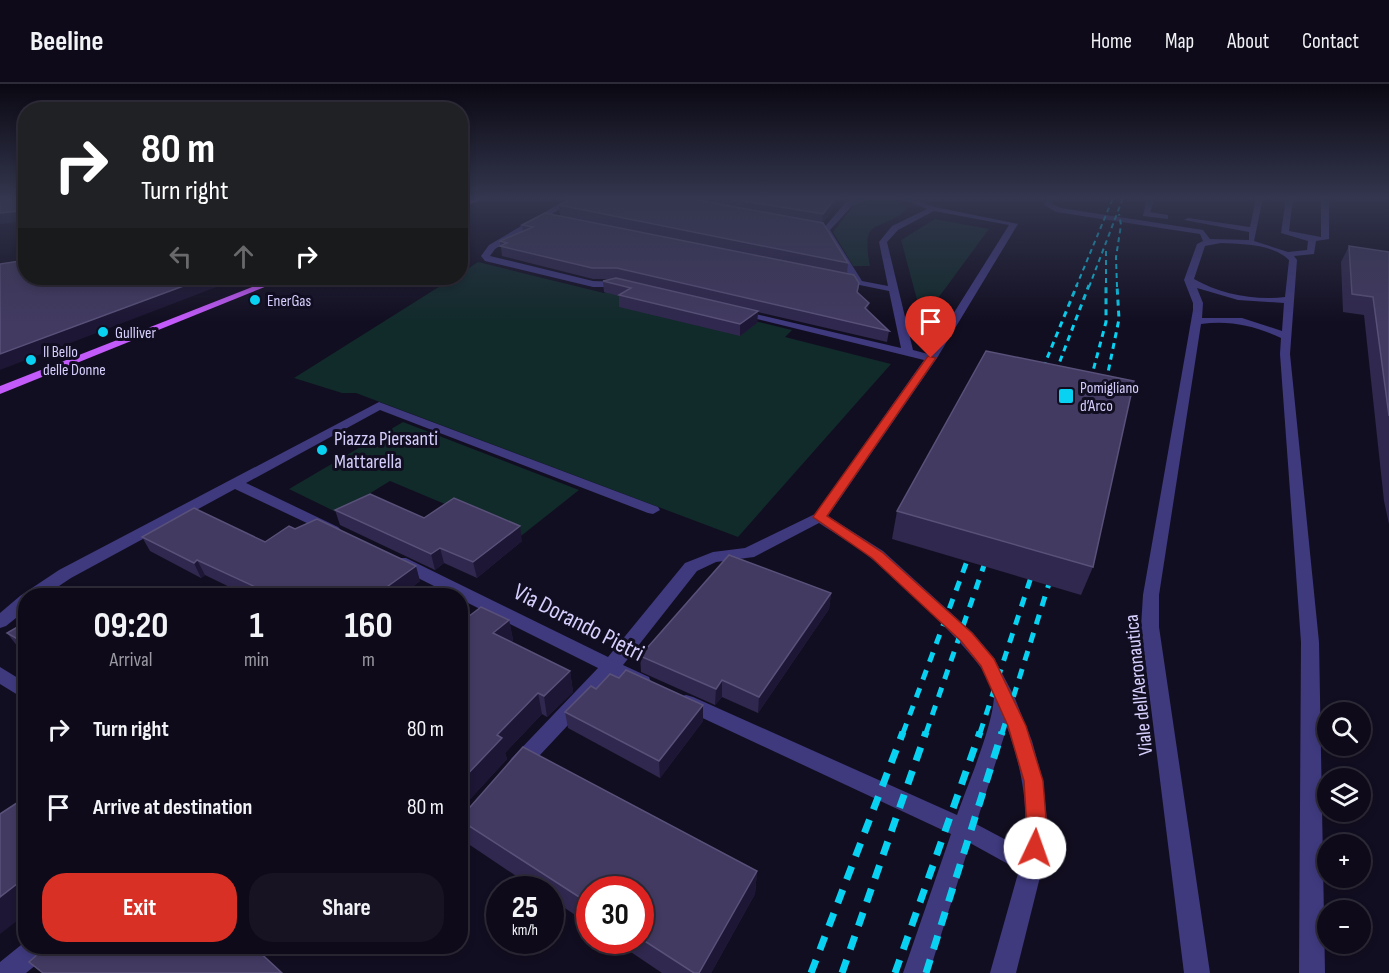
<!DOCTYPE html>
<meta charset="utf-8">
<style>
:root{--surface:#0e0a19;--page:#171322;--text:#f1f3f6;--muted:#9b9aa2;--line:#2e2b38;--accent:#d93025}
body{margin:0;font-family:"Sofia Sans Condensed",sans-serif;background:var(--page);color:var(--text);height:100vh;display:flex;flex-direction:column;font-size:22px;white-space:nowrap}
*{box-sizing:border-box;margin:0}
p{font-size:20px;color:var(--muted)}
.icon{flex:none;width:33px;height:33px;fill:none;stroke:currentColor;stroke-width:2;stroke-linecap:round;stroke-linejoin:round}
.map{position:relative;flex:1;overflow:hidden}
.details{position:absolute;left:18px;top:504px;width:450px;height:366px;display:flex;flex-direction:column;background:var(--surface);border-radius:24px;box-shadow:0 3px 9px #0003,0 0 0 2px var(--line)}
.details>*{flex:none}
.top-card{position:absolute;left:18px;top:18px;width:450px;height:183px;border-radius:24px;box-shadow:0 3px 9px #0003,0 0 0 2px var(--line);background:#202124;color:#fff;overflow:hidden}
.buttons{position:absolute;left:1317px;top:618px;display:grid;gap:12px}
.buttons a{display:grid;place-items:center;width:54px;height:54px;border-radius:50%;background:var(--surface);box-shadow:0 3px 9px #0003,0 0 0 2px var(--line);font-size:30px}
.speed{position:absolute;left:486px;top:792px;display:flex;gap:12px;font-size:30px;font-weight:700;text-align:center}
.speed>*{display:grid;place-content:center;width:78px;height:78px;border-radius:50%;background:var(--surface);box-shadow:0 3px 9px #0003,0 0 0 2px var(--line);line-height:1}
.speed small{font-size:15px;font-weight:400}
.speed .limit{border:9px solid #d22;background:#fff;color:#111}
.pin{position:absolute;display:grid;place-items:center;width:51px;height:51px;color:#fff;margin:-62px -26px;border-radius:50% 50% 50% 0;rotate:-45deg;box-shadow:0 0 6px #0007}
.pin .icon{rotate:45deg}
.me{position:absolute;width:66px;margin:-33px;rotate:3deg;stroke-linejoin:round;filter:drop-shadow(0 0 4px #0008)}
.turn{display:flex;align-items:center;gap:21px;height:126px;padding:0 24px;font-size:27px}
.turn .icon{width:78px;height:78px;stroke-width:2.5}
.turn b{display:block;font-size:42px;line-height:51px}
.lanes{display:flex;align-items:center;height:57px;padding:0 24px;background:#0003;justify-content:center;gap:30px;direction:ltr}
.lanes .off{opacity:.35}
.eta{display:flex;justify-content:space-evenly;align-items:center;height:102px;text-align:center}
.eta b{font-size:36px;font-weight:700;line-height:42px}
.button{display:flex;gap:12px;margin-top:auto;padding:12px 24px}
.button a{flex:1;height:69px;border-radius:24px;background:var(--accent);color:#fff;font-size:24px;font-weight:700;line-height:69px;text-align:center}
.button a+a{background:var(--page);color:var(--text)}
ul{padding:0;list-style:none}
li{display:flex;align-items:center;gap:18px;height:78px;padding:0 24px}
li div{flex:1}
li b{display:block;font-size:22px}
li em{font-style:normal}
header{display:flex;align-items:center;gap:36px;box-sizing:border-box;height:84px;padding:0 30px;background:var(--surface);border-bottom:2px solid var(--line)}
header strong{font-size:28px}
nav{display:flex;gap:33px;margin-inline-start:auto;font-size:21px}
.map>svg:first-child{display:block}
.green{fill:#112a2a}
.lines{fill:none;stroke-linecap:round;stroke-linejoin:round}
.service{fill:#3f3a7e;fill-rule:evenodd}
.minor{fill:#3f3a7e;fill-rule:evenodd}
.primary{fill:#c35afa;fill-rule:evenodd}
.rail-far3{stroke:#08d1f1;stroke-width:2;stroke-dasharray:5 4;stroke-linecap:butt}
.rail-far2{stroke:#08d1f1;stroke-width:3;stroke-dasharray:6 5;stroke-linecap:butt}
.rail-far1{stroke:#08d1f1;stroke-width:5;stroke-dasharray:10 9;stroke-linecap:butt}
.rail{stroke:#08d1f1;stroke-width:7;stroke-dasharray:14 11;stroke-linecap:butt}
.wall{fill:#30284e}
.shaded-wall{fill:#1d1634}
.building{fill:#423a61;stroke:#595179;stroke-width:1.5}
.route{fill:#d93025;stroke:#8d1f18;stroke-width:1.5}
.poi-dot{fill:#08d1f1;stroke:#120e21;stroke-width:2}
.labels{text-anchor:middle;stroke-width:6;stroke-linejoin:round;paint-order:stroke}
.far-poi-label{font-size:16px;fill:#d6cffd;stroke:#120e21;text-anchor:start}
.poi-label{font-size:20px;fill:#d6cffd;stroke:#120e21;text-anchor:start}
.street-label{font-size:20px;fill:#d6cffd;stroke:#120e21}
.near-street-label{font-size:24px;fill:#d6cffd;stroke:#120e21}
</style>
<header>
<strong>Beeline</strong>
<nav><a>Home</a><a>Map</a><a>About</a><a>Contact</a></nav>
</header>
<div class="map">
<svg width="1389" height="889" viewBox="0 0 1389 889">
<rect width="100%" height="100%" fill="#120e21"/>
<g class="green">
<path d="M876,114h18l13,11c-27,25 -47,5 -37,57h-17l-20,-34 22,-28z"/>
<path d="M935,135l54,10 -59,80 -11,-2 -18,-67z"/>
<path d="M478,178l126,31 10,-6 178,43 -7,7 106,27 -153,173 -382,-144h-14l-48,-15 159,-100h7l1,-5z"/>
<path d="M403,338l176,68 -58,46 -131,-55 -52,32 -49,-24z"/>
</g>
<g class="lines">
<g class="service">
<path d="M1048,114h6l-2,6 9,4 142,22 7,9 39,1v-8l-65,-12 4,-2 62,9 6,-29h7l-9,43 34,11 19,-2 1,-9 -27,-8 5,-35h7l-4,33 32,6v-39h8v41l-13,2 -2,13 -20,2 3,4 -7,94 29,288 6,331h-26l2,-331 -21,-288 1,-16c-26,-12 -51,-18 -80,-14l-42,271v32l51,346h-26l-43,-346 2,-32 50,-285v-7l-9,-23 13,-36 6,-3 -3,-7 -144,-22 -12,-7zM1221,159c22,1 52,1 68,17l-4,37c-29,4 -65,-3 -91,-18l11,-33zM1197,204l41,12 46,3 -2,28 -40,-13h-40l1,-15z"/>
<path d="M1147,114h8l-5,14 18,3v4l-25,-3z"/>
</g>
<g class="minor">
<path d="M569,114h9l-83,51 -5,7 103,25 29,1 3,1v4h-32l-108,-26 -4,-5 8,-11z"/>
<path d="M860,114h11l-19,8 -22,24 32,51 26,5 -9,-44 13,-16 35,-17 -28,-11h9l27,9 83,17 -81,134 -109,158 55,35 90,82 21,25 20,38 18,45 11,40 5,50 -5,34 -27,108h-26l29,-103 -49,-27 -41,130h-26l48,-139 -272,-127 -3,-5 3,-5 7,-2 7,2 264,118c10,-29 38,-93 37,-122 -1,-27 -98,-114 -122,-134 -16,-13 -35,-24 -53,-36l-65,34 -38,5 -19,9 -74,94 26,12 2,5 -2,5 -7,2 -28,-13 -89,95 -7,3 -7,-3 -3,-6 3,-6 87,-91 -138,-69v-3h-6l-60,-30 -2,-4 2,-4h12l202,99 77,-94 28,-11 32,-4 70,-34 109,-154 -191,-47 5,-3 163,38 -12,-57 -54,-11 5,-3 11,2 -29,-49 24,-28zM934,127l75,14 -81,129 -15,-4 -26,-108 11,-12zM1007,643c14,39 23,81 16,122l-47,-25z"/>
<path d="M379,318l279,105 2,3 -7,4 -5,-1 -268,-103 -134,73 92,44 3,3 -3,3h-10l-93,-44 -164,89 -27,18h-18v14l-20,16 -6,2v-15l20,-17 39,-26z"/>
<path d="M0,583l26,16v17l-26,-16z"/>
<path d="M26,857v5h25l-3,9 -22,18h-26v-11z"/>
</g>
<g class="primary">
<path d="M476,114h10l-26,10v-5z"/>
<path d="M275,194h12l-287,116v-8z"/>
</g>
<g class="rail-far3">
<path d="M1106,167v36"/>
<path d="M1076,203l37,-89"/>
<path d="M1089,203l34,-89"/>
<path d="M1117,203l-1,-30 5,-32 -2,-11"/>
</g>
<g class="rail-far2">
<path d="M1039,294l38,-93"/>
<path d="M1052,298l37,-97"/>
<path d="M1088,306l18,-68v-37"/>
<path d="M1104,308l15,-73 -2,-34"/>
</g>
<g class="rail-far1">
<path d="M903,649l70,-188"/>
<path d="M926,649l63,-182"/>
<path d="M980,649l55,-168"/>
<path d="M1002,649l51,-162"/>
</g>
<g class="rail">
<path d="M811,889l92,-241"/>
<path d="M842,889l84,-241"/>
<path d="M895,889l85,-241"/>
<path d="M926,889l76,-241"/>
</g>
</g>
<g class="wall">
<path d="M574,114h267l-18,25 25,40 -1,10 12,10 -1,9 10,19 21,20 -2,11 -129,-30 -1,11 -17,13 -121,-29v-11l-15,-4 -1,-11 10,-2h-20l-91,-23 -2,-15 23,-9 -1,-7 146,13 -108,-22 -1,-11z"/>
<path d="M1349,162l40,6v272l-5,-23 -20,-186 -21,-3 -2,-50z"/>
<path d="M335,426l89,8 98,23 -45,37 -33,-15 -9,7 -95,-45z"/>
<path d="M897,427l196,56 -12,28 -189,-56z"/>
<path d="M142,453l123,5 155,39 -20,15h-152l-43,-21 -4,3 -51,-27z"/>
<path d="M831,509l-2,16 -71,104 -36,-16 -7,8 -74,-33 -1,-16z"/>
<path d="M509,536l4,20 -2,2 59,29 3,21 -26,25 -5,-3 -37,39 2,6 -47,51z"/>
<path d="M26,538v30l-8,-5 -11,-14z"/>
<path d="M596,605l107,32 -43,57 -92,-50 -3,-16z"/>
<path d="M460,732l297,55 -2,23 -44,79h-49l-49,-33h27v-50h-50v35l-40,-27v-8h-13l-73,-49 -4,-13z"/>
</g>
<g class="shaded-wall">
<path d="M835,114h6l-19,26 1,-10z"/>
<path d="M26,126v11l-26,3v-11z"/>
<path d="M205,194h35l-240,92v-16z"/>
<path d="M869,219l-1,12 -3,-7z"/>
<path d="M758,227l-1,12 -17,13v-12z"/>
<path d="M520,442l2,15 -45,37 -4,-16z"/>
<path d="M440,464l4,15 -9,7 -4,-16z"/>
<path d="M197,476l8,15 -4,3 -7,-15z"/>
<path d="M416,482l4,15 -20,15h-36z"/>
<path d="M831,509l-2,16 -71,104 1,-16z"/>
<path d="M509,536l4,20 -16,14 -4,-21z"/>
<path d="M570,587l3,21 -26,25 -3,-21z"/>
<path d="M722,596v17l-7,8 1,-16z"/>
<path d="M538,609l4,21 -37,39 2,6 -47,51v-28l37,-47z"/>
<path d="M703,621v16l-43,57 -1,-17z"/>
<path d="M757,787l-2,23 -44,79h-12z"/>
<path d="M26,793v37l-26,20v-37z"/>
<path d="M249,862h15l-9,9z"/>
</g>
<g class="building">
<path d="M0,114h26v12l-26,3z"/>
<path d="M574,114h113l136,25 25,40 -289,-58z"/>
<path d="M725,114h110l-12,16z"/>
<path d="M545,129l309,62 5,8 -2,9 12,11 -4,5 24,23 -272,-63h-25l-92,-22 7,-3 -7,-2 33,-14 -11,-2z"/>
<path d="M1349,162l40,6v164l-16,-119 -21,-3z"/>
<path d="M26,176v18h179l-205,76v-90z"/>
<path d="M616,194l142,33 -18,13 -121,-29 12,-7 -28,-7z"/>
<path d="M986,267l148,30 -41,186 -196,-56z"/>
<path d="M370,410l54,24 30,-20 66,28 -47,36 -33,-14 -9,6 -96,-44z"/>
<path d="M194,424l71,34 24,-16 6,3 22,-10 99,47 -35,25 -17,5h-106l6,-5 -67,-31 -3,3 -52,-26z"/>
<path d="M729,471l102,38 -72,104 -37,-17 -6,9 -76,-33z"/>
<path d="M481,523l28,13 -16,13 77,38 -26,25 -6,-3 -41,42 5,3 -42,44v-159z"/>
<path d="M26,538v22l-19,-11z"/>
<path d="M626,586l77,35 -44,56 -94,-49 26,-26 5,3 14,-15 9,4z"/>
<path d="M523,663l234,124 -58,102h-5l-54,-35v-48h-50v14l-130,-84v-4l3,-1z"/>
<path d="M26,713v80l-26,20v-83z"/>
<path d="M47,862h206l29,27h-239l-14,-11z"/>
</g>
<linearGradient id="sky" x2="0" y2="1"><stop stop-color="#0a0812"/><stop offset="0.48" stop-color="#33364e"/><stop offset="1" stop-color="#33364e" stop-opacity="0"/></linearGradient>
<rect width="1389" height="238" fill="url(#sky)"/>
<path class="route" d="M928,272l8,2 -109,158 55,36 90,81 22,26 32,67 17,55 4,50 -5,24 -7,3 -8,-3 -3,-7 3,-17 -3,-50 -16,-55 -27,-60 -20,-25 -89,-83 -59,-41z"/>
<g class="poi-dot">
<circle cx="255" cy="216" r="6"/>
<circle cx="103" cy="248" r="6"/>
<circle cx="31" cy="276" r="6"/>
<rect x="1058" y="304" width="16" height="16" rx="3"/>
<circle cx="322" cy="366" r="6"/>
</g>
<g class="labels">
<g class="far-poi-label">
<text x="267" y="222">EnerGas</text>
<text x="115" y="254">Gulliver</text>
<text x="43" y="273">Il Bello<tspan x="43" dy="18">delle Donne</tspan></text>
<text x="1080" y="309">Pomigliano<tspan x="1080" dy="18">d’Arco</tspan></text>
</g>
<g class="poi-label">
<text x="334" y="361">Piazza Piersanti<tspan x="334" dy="23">Mattarella</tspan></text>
</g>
<g class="street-label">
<text transform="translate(1138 601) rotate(-96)" y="7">Viale dell’Aeronautica</text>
</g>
<g class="near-street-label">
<text transform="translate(579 538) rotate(27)" y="8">Via Dorando Pietri</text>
</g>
</g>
</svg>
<div class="buttons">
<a><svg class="icon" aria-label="search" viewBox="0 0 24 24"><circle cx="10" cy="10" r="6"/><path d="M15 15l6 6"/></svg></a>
<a><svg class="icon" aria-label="layers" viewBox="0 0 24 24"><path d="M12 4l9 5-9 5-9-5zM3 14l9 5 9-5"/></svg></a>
<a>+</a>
<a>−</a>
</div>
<div class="speed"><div>25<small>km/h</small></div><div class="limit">30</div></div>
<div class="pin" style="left:931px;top:274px;background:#d93025"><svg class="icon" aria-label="arrive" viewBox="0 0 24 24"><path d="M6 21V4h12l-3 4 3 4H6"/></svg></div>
<svg class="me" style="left:1035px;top:764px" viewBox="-20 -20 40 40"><circle r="19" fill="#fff"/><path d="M0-13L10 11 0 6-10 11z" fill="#d93025"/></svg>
<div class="top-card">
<div class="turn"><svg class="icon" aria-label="right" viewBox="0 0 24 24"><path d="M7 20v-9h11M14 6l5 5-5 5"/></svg><div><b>80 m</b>Turn right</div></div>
<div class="lanes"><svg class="icon off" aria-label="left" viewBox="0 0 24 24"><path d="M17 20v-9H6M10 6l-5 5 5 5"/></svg><svg class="icon off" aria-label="ahead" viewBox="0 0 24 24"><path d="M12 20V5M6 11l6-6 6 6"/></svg><svg class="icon" aria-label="right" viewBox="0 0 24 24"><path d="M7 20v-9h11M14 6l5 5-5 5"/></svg></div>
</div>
<section class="details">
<div class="eta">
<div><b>09:20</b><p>Arrival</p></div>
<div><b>1</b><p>min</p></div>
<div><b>160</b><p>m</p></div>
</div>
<ul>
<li><svg class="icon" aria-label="right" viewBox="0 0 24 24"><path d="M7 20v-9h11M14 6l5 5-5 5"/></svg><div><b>Turn right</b></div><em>80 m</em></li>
<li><svg class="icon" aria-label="arrive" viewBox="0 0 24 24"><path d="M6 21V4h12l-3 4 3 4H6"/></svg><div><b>Arrive at destination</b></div><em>80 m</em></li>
</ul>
<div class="button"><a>Exit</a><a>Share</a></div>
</section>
</div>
